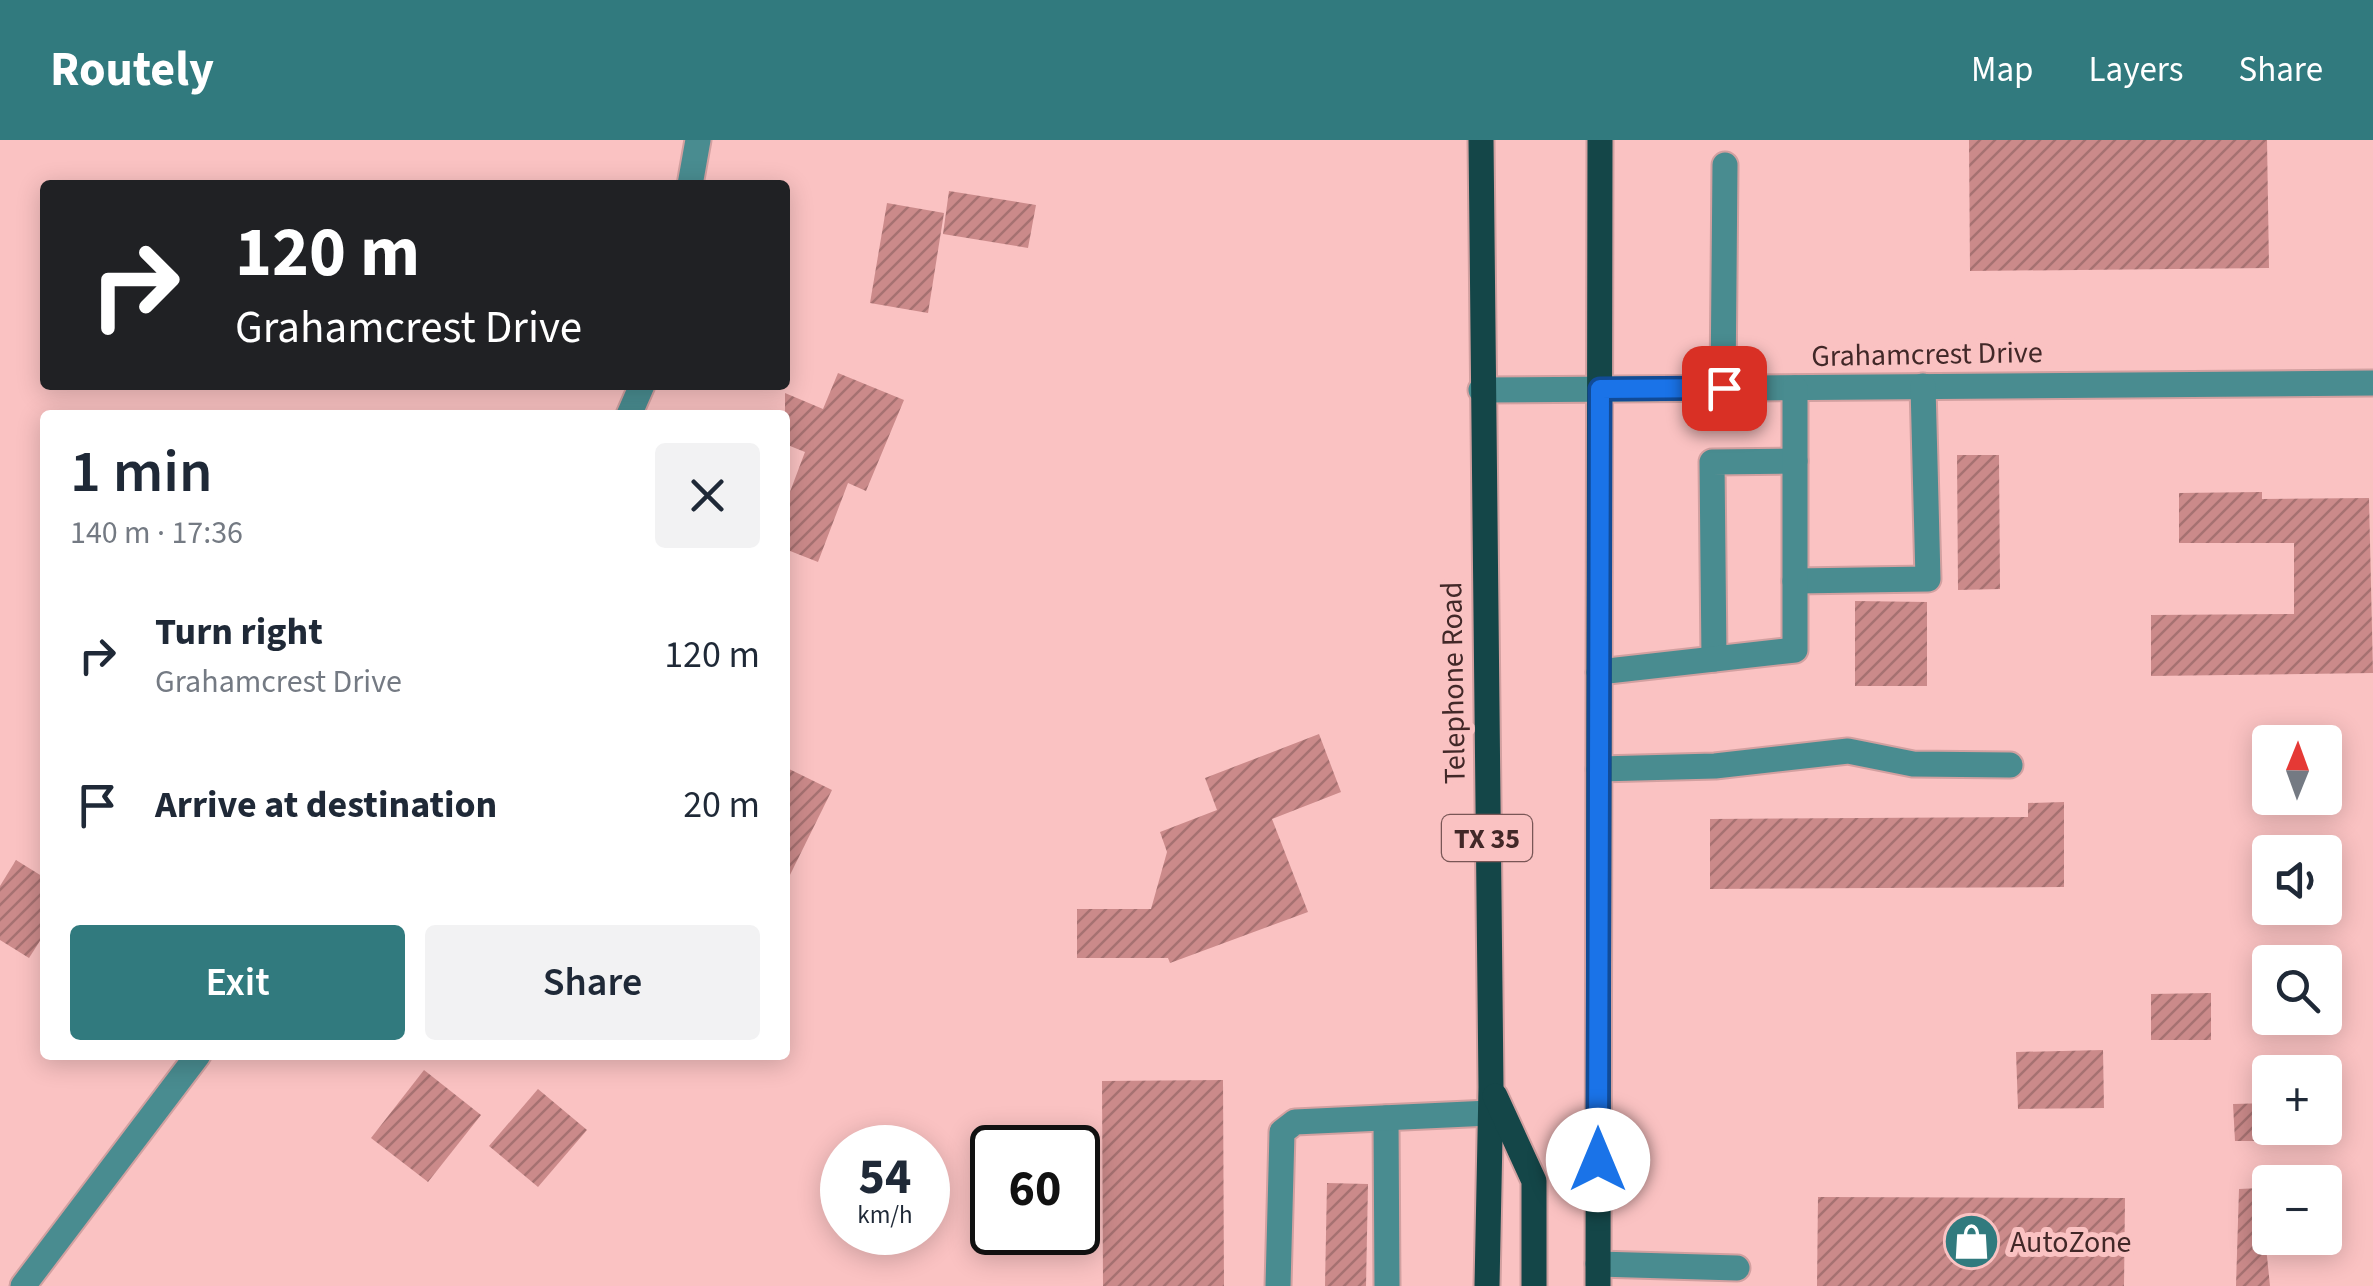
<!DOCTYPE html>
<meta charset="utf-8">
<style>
:root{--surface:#fff;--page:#f2f2f3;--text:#1f2937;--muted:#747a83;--accent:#317a7e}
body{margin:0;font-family:"Source Sans 3",sans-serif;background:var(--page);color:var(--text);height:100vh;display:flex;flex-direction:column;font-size:38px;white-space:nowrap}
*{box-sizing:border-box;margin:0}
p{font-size:32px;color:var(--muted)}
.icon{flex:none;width:55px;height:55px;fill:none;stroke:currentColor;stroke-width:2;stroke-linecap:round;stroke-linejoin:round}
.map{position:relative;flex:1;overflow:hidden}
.details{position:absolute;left:40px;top:270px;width:750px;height:650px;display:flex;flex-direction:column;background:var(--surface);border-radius:10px;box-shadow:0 5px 25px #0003}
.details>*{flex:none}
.hud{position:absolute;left:40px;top:40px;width:750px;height:210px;border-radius:10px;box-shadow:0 5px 25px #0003;background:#202124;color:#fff;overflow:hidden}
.needle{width:65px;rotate:1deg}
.controls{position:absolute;left:2252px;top:585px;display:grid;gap:20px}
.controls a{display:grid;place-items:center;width:90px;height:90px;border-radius:10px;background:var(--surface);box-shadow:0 5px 25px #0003;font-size:50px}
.speed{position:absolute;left:820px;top:985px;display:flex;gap:20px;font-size:50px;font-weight:700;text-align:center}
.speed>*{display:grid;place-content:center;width:130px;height:130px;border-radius:50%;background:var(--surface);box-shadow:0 5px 25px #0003;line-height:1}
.speed small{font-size:25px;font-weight:400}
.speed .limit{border:5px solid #111;border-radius:15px;background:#fff;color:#111}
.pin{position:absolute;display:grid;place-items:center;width:85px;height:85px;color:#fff;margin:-42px;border-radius:20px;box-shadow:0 5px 15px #0006}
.me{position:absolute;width:110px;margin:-55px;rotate:0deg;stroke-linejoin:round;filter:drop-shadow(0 0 8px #0008)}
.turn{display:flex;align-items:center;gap:35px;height:210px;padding:0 30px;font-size:45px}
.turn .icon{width:130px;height:130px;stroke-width:2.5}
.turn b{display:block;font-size:70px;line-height:85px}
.round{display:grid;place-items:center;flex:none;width:105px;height:105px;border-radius:10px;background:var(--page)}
.headline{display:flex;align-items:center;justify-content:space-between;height:170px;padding:0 30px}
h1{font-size:60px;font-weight:600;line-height:75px}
.cta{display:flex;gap:20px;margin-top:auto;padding:20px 30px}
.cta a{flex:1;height:115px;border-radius:10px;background:var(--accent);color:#fff;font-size:40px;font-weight:600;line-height:115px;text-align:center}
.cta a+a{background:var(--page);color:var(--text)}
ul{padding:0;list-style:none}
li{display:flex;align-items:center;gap:30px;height:150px;padding:0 30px}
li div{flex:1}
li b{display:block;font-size:38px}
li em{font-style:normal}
header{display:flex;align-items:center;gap:60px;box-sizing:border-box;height:140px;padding:0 50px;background:var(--accent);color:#fff}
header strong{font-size:48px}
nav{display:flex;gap:55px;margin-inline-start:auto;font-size:35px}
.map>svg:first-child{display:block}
.building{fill:url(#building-hatch)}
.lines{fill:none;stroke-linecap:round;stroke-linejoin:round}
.minor-casing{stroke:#d2a0a0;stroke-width:29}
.major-casing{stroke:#d2a0a0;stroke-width:29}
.minor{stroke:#498c90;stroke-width:25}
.major{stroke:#144648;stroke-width:25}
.route-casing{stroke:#114b97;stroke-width:25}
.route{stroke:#1a73e8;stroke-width:18}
.labels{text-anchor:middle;stroke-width:10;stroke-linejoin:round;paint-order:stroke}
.shield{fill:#fac2c2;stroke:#795656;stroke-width:2.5}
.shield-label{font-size:28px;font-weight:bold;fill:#422828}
.street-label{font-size:30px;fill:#422828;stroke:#fac2c2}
.poi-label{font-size:30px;fill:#422828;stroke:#fac2c2;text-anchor:start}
</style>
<header>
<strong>Routely</strong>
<nav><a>Map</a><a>Layers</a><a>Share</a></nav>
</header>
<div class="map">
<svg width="2373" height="1146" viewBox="0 0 2373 1146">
<defs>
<pattern id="building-hatch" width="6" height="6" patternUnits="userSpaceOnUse" patternTransform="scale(2.5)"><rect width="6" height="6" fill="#cb8a8a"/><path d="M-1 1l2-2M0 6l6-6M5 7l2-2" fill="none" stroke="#a67171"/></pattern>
</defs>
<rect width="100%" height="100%" fill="#fac2c2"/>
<g class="building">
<path d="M1969,0h298l2,128 -299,3z"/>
<path d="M949,51l87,14 -8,43 -85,-14z"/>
<path d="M887,63l57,10 -16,100 -58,-10z"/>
<path d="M838,233l66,27 -38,91 -18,-8 -30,79 -33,-13v-44l20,-53 -20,-8v-51l38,16z"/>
<path d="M1957,315h42l1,134 -42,1z"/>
<path d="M2262,352v7l107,-1 4,175 -222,3v-61l143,-1v-71h-115v-50z"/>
<path d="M1855,461l72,1v84h-72z"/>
<path d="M1319,594l22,58 -69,27 36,93 -138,51 -2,-5h-91v-49h74l16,-57 -7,-20 57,-22 -12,-32z"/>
<path d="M785,627l47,23 -47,95z"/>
<path d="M2064,662v85l-354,2v-70l318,-2v-14z"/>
<path d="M16,720l29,18v55l-16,25 -29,-18v-54z"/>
<path d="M2211,853v47h-60v-46z"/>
<path d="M2103,910l1,58 -86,1 -2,-57z"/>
<path d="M424,930l57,45 -53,67 -57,-44z"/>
<path d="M1223,940l1,206h-121l-1,-205z"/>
<path d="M538,949l49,41 -49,57 -49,-41z"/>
<path d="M2270,963v38h-35l-2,-37z"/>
<path d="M1327,1043l41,1 -2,102h-41z"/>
<path d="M2260,1048l10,98h-34l3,-97z"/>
<path d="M1818,1057l307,1 -1,88h-307z"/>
</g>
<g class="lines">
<defs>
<g id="minor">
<path d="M690,45l8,-45"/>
<path d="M1723,248l2,-223"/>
<path d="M1481,250l892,-7"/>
<path d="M629,275l13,-30"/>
<path d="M1795,441l133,-2 -5,-193"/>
<path d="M1714,519l-2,-197 83,-1"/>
<path d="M1599,532l196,-22v-262"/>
<path d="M1599,629l116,-3 133,-15 65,13 97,1"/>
<path d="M1386,978l1,168"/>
<path d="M1598,1124l139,4"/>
<path d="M23,1146l175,-231"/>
<path d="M1278,1146l4,-154 13,-10 195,-9"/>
</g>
<g id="major">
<path d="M1481,0l10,947 -4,199"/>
<path d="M1495,956l39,85v105"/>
<path d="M1598,1146l2,-1146"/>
</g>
</defs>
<use href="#minor" class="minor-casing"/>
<use href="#major" class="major-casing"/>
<use href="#minor" class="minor"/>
<use href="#major" class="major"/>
</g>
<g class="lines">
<defs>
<path id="route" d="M1598,1020l2,-771 124,-1"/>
</defs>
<use href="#route" class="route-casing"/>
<use href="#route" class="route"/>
</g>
<defs>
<symbol id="shop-disc" viewBox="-11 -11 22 22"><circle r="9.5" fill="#317a7e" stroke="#fac2c2"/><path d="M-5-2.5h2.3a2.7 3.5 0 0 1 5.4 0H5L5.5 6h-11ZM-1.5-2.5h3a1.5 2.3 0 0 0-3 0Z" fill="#fff"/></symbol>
</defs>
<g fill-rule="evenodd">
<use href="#shop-disc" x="1940" y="1070" width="63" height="63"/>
</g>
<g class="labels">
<rect class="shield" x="1442" y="675" width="90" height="46" rx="8"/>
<g class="shield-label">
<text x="1487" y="708">TX 35</text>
</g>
<g class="street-label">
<text transform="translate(1927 214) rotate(-1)" y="10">Grahamcrest Drive</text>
<text transform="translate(1453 543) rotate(-91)" y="10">Telephone Road</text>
</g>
<g class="poi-label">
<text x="2010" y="1112">AutoZone</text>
</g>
</g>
</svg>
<div class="controls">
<a><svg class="needle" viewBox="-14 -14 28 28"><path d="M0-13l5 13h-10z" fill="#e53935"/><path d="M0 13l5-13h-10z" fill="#747a83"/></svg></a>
<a><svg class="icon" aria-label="sound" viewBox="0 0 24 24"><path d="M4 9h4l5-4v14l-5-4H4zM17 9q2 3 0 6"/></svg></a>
<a><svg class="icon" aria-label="search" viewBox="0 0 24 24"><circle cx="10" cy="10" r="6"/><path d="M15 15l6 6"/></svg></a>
<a>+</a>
<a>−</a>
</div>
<div class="speed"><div>54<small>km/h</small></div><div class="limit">60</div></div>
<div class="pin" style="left:1724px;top:248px;background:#d93025"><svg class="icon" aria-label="arrive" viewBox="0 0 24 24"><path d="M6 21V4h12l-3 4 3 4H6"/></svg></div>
<svg class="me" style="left:1598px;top:1020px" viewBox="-20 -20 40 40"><circle r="19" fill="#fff"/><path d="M0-13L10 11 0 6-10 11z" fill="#1a73e8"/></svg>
<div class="hud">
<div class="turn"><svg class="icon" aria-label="right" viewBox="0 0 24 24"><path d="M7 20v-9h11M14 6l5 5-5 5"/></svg><div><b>120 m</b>Grahamcrest Drive</div></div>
</div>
<section class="details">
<div class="headline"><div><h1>1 min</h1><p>140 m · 17:36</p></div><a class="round"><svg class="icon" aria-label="close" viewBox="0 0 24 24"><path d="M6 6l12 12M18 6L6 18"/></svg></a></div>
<ul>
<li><svg class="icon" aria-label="right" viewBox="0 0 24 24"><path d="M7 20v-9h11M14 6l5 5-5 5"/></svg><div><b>Turn right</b><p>Grahamcrest Drive</p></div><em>120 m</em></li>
<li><svg class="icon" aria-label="arrive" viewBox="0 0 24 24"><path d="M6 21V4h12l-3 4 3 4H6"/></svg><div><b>Arrive at destination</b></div><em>20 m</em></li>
</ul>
<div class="cta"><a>Exit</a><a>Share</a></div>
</section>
</div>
